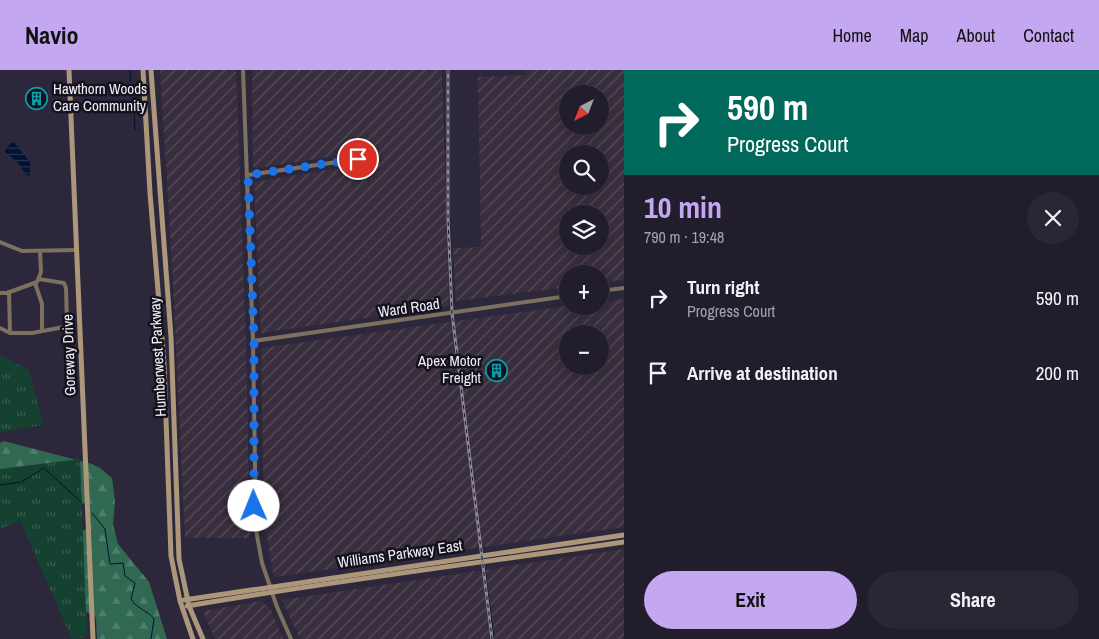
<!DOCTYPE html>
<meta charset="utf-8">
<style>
:root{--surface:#221d2c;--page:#2a2634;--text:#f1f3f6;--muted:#a2a2a9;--line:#3f3b48;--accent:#c4a7f1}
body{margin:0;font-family:"Archivo Narrow",sans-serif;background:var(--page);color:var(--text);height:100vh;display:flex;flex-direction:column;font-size:19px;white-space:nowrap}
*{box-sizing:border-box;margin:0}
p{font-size:16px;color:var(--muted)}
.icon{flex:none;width:28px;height:28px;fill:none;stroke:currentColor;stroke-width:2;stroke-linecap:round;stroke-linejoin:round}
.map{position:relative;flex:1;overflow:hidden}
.sheet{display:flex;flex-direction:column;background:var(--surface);width:475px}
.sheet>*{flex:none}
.guide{background:#00695c;color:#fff;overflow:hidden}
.needle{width:32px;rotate:222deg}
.buttons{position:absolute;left:559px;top:15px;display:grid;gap:10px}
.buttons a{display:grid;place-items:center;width:50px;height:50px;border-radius:50%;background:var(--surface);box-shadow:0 2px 12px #0003,0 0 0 1px var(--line);font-size:25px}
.pin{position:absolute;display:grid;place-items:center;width:42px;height:42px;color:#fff;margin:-21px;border:2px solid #fff;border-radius:50%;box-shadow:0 1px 5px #0007}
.me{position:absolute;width:55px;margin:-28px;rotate:359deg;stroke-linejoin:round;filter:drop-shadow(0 0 4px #0008)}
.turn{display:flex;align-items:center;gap:18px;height:105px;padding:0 20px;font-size:22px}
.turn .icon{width:65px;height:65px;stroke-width:2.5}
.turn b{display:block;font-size:35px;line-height:42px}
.round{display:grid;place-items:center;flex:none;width:52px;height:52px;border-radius:26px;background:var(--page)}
.overview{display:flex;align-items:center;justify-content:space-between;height:85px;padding:0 20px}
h1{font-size:30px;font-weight:700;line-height:38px;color:var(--accent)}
.primary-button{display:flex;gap:10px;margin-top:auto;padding:10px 20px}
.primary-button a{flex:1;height:58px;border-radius:30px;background:var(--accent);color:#111;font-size:20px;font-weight:700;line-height:58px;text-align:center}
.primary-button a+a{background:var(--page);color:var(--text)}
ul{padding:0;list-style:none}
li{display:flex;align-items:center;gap:15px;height:75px;padding:0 20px}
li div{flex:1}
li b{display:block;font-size:19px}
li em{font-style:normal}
header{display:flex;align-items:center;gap:30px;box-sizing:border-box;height:70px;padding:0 25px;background:var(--accent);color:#111}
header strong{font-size:24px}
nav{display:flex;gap:28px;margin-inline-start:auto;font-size:18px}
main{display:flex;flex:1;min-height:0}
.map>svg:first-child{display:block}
.industrial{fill:url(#industrial-furrows);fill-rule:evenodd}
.forest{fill:url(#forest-firs)}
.park{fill:url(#park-tufts)}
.water{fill:url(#water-rules)}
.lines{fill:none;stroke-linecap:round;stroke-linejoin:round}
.stream{stroke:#011232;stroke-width:1}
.street{stroke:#7d705f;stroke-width:4}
.secondary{stroke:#ac977b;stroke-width:5}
.rail-casing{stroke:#8c8898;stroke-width:3}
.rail{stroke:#14121b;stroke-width:1;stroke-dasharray:4;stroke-linecap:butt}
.route{stroke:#1a73e8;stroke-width:9;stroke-dasharray:0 16.2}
.labels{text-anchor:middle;stroke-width:5;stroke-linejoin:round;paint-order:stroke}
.poi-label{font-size:15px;fill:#f1eefb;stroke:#14121b;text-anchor:start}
.street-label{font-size:15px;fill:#f1eefb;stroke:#14121b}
</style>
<header>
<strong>Navio</strong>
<nav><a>Home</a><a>Map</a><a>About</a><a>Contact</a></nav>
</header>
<main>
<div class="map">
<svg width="624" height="569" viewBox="0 0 624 569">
<defs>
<pattern id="industrial-furrows" width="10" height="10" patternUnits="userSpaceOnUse" patternTransform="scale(1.25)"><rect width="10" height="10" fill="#392e3d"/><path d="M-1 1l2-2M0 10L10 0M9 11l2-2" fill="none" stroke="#564d5a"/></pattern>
<pattern id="forest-firs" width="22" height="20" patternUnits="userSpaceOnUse" patternTransform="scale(1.25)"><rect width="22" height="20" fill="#316851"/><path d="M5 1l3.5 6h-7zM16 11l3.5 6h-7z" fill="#4f7e6b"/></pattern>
<pattern id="park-tufts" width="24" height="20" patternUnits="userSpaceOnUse" patternTransform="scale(1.25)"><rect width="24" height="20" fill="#154130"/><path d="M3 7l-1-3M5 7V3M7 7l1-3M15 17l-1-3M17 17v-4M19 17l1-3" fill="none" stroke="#385d4f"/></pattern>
<pattern id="water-rules" width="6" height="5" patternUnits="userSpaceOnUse" patternTransform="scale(1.25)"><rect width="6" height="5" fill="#011232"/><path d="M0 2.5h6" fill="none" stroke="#263551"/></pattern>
</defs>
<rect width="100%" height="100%" fill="#2d273b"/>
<g class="industrial">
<path d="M160,0h76l10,273 4,195h-65l-13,-274z"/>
<path d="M252,0h190l7,236 -188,27 -7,-151 80,-13 25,1 6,-3 3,-6 -4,-9 -7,-2 -8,4 -94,14 -2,-1z"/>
<path d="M526,0h98v210l-24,3v-9h-32l-1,13 -111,14 -3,-53 28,-1 -3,-170 48,-2zM568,24h32v32h-32zM568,84h32v32h-32zM568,144h32v32h-32z"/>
<path d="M624,229v228l-350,50 -10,-56 -3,-173 306,-42h33v-4zM568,264h32v32h-32z"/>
<path d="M624,479v90h-324l-18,-39z"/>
<path d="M260,531l10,7 13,31h-68l-12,-28z"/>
</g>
<path class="forest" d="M4,371l88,23 8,4 12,10 3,23 -2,23 5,20 31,38 18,57h-70l-1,-22 -24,-13 -29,-58 44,-17v-25l-87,-12v-49z"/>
<g class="park">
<path d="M0,285l29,15 14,55 -43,7z"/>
<path d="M80,389l7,178 -15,2 -52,-118 -20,8v-60z"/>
</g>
<path class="water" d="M13,71l17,21v14l-4,-1 -7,-11 -14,-12v-3z"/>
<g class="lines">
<g class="stream">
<path d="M130,0l1,11"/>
<path d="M134,35l1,25"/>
<path d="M0,415l21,-3 23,-14 37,34"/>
<path d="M92,443l13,16 5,35 13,-1 2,13 10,7 -4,16c6,10 16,11 23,20l-3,20"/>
<path d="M485,499l9,70"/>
</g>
<g class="street">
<path d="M243,0l10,271 3,189 6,33 15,44 14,32"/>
<path d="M248,105l110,-16"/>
<path d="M0,172l22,9 55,-1"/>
<path d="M35,213l7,21v27"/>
<path d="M600,221l24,-3"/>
<path d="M9,222l1,41h22l32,-6 3,-3 -1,-36 -2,-5 -25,-4"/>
<path d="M0,223h7l30,-11 4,-10 -1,-21"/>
<path d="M0,258l10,5"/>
<path d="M253,271l315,-45"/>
</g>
<g class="secondary">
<path d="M69,0l24,569"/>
<path d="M143,0l7,123 14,171 7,192 9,45 13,38"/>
<path d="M151,0l20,267 8,222 10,47 14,33"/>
<path d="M184,530l440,-65"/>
<path d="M187,536c145,-25 291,-43 437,-64"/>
</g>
<defs>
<path id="rail" d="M448,0v148l4,95 40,326"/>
</defs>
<use href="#rail" class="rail-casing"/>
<use href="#rail" class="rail"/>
</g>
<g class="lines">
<path class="route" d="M254,436v-165l-6,-166 110,-16"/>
</g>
<defs>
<symbol id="building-ring" viewBox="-11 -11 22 22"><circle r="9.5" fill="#14121b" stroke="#0f9aa8" stroke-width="1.5"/><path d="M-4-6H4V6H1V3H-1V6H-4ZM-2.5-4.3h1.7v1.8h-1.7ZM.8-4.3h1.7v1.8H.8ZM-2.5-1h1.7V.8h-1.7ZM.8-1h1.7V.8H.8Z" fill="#0f9aa8"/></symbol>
</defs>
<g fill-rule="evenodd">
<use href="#building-ring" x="24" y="16" width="25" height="25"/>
<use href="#building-ring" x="484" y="288" width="25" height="25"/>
</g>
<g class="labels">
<g class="poi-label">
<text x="53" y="24">Hawthorn Woods<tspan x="53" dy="17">Care Community</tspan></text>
<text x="481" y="296" text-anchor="end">Apex Motor<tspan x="481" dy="17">Freight</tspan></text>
</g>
<g class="street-label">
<text transform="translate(409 238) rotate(-8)" y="5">Ward Road</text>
<text transform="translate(69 285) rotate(-92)" y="5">Goreway Drive</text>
<text transform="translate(158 287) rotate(-93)" y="5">Humberwest Parkway</text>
<text transform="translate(400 484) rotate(-8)" y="5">Williams Parkway East</text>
</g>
</g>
</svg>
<div class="buttons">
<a><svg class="needle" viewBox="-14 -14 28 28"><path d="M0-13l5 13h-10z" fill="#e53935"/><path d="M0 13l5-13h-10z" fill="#a2a2a9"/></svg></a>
<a><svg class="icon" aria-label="search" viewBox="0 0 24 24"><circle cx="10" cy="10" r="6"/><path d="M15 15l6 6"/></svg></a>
<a><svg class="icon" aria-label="layers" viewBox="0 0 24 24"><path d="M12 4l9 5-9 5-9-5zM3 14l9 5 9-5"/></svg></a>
<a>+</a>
<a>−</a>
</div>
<div class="pin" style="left:358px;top:89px;background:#d93025"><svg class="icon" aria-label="arrive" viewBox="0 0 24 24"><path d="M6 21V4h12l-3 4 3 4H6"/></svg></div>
<svg class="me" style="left:254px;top:436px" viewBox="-20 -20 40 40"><circle r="19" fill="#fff"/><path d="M0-13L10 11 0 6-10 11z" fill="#1a73e8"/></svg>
</div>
<section class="sheet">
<div class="guide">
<div class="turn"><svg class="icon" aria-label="right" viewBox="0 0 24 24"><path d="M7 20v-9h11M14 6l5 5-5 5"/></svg><div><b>590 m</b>Progress Court</div></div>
</div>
<div class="overview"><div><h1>10 min</h1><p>790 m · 19:48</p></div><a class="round"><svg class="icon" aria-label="close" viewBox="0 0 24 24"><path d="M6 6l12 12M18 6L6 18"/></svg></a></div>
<ul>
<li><svg class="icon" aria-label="right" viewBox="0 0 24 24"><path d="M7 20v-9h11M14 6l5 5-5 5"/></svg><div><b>Turn right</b><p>Progress Court</p></div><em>590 m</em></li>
<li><svg class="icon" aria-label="arrive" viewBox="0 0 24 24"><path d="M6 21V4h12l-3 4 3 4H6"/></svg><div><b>Arrive at destination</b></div><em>200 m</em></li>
</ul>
<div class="primary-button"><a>Exit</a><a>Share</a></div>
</section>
</main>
